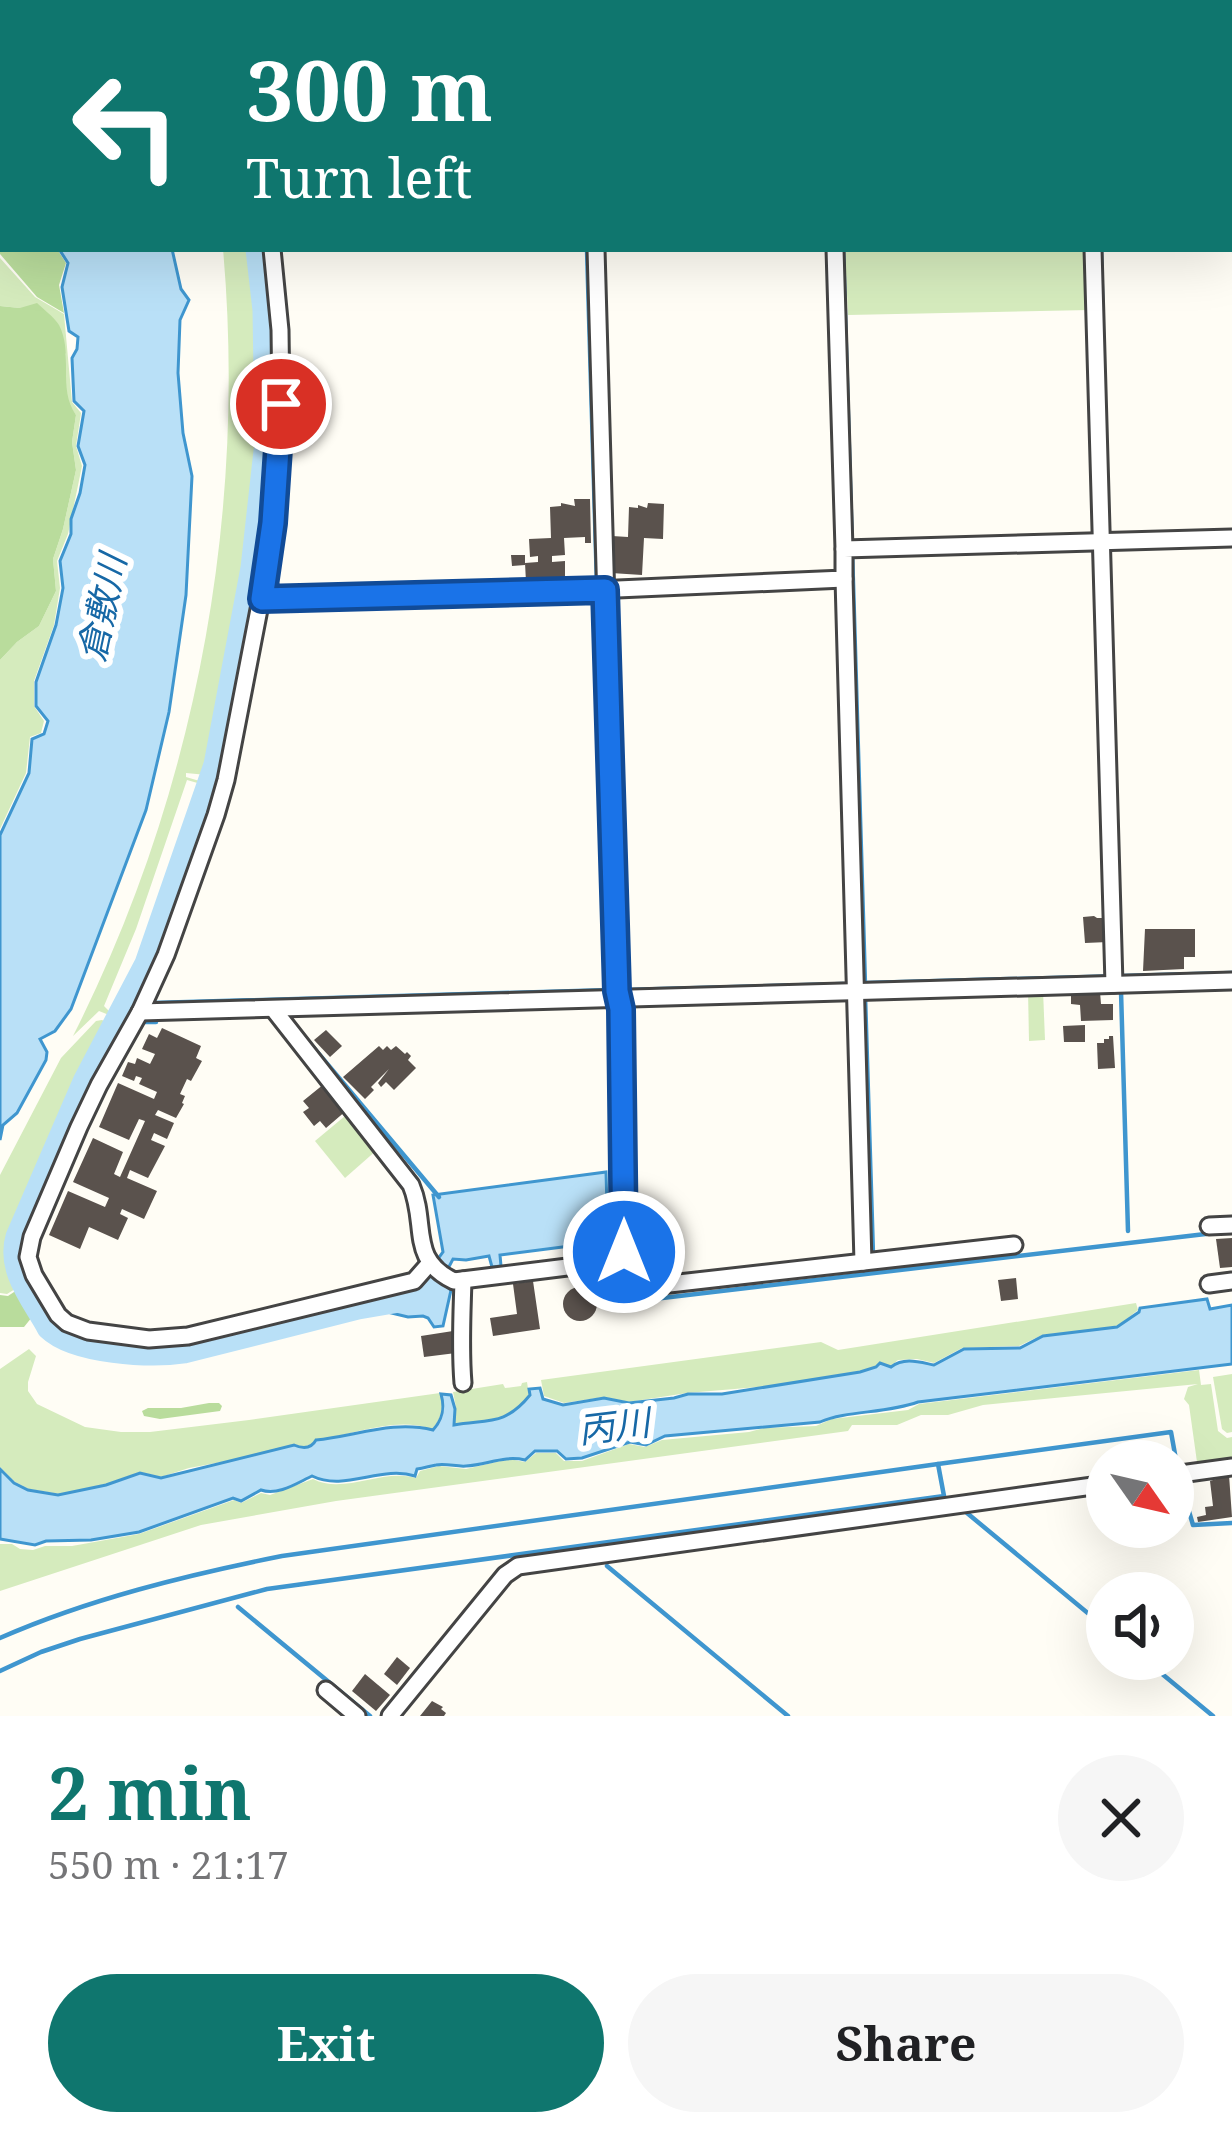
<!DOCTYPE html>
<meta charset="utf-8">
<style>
:root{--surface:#fff;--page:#f6f6f6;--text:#202124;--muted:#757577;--accent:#0f766e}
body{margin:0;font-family:"Noto Serif","Noto Sans JP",serif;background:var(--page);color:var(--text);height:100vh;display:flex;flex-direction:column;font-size:45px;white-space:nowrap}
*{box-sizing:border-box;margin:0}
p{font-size:39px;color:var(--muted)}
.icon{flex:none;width:66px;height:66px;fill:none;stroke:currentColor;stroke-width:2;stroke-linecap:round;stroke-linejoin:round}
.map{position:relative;height:1716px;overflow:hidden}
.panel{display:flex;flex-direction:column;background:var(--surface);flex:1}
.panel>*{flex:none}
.guide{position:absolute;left:0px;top:0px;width:1233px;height:252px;box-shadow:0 12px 48px #0002;background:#0f766e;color:#fff;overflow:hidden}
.needle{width:78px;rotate:124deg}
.controls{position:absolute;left:1086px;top:1440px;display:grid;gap:24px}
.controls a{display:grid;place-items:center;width:108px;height:108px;border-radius:50%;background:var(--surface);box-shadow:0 12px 48px #0002;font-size:60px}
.pin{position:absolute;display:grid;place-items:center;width:102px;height:102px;color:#fff;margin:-51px;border:6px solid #fff;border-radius:50%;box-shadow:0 3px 12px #0007}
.me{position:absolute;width:132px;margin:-66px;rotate:0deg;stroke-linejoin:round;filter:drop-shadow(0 0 9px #0008)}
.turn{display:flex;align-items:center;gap:42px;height:252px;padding:0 48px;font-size:54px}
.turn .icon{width:156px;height:156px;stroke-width:2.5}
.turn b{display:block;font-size:84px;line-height:102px}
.round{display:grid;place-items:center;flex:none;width:126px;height:126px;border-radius:63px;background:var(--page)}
.overview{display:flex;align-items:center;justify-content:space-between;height:204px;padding:0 48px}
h1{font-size:72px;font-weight:700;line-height:90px;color:var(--accent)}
.cta{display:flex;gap:24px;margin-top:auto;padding:24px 48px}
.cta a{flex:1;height:138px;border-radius:72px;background:var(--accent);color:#fff;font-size:48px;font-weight:700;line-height:138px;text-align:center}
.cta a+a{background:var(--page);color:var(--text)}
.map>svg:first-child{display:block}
.green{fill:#d5ebbd;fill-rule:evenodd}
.forest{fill:#b9dc9c}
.water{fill:#b9e0f7;stroke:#3f96cf;stroke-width:3}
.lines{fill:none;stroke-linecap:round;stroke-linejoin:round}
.stream{stroke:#3f96cf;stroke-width:4.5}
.river{stroke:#b9e0f7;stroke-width:27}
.building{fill:#5a524d}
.minor-casing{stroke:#444;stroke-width:21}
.minor{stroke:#fff;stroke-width:15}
.route-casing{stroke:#114b97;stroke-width:30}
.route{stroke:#1a73e8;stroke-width:21}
.labels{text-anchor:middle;stroke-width:12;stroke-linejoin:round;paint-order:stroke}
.water-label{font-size:36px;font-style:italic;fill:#1768a6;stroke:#fff}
</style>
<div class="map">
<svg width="1232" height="1716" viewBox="0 0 1232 1716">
<rect width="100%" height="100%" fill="#fffdf5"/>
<g class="green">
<path d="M223,249h28c22,177 -2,353 -44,526l-21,-2v4l17,5c-26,80 -53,158 -89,235l-15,-6 -26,25c122,-241 174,-518 150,-787zM187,780l14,4c-25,76 -51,151 -84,224l-7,4 -6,-6 32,-77z"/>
<path d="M845,249h243l1,61 -241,5z"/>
<path d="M0,258l35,39 29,17 8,88 9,11 -5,33 6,20 -14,68 -11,27 3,27 -6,37 -20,56v25l10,15 -3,12 -11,4 -4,36 -26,56v-169l17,-18 22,-16 17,-35 -3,-32 10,-30 13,-59 -4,-28 4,-27 -10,-14v-47l-46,-46 -20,-2z"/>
<path d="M1028,990h15l2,50 -16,1z"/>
<path d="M102,1020l9,5 -33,57 -63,146c-6,23 -7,37 5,58l-13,8 -7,-1v-118l61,-117 35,-37z"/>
<path d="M351,1111l27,38 -33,29 -30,-37z"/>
<path d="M1136,1303l2,7 -19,15 -11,3 -66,7 -23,11 -57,2 -28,15 -17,-4 -19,1 -7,6 -11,-4 -5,5 -15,4 -90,15 -83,7 -58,9 -25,-5 -40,6 -20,-7 -3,-16 280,-38 17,8z"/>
<path d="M29,1349l7,7 -8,26v9l9,13 48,23 36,5h29l99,-12 191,-27c4,14 2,25 -8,36 -38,-13 -78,6 -116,11l-4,4 -9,3 -9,-3 -45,13 -60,11 -28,9 -21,-5 -34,12 -47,10 -30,-5 -14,-7 -15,-15v-98z"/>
<path d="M1199,1370l2,15 10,-1 7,47 9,7 5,-1v24l-33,5 -2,-4 -8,-57 -5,-6 4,-12 10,-3 -215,21 -35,10h-27l-24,10h-45l-4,6 -512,70 -135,24 -201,66v-47h12l8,5 13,1 12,-4h27l67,-12 95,-34 7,3 20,-10 9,2 43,-16c31,16 69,-11 103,-1l4,-7 19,-5 27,3 43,-10 16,3 11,-9h20l8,8h18l47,-17 16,3 17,-7 87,-8 15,-4 52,-2 16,-7 76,-9 11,-6z"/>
<path d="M1232,1374v58l-5,1 -5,-4 -9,-52z"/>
<path d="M527,1382l2,13c-24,31 -41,22 -75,30l2,-18 -3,-15 50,-8 2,4 16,-2 1,-3z"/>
</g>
<g class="forest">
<path d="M3,69v180h54l9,14 -7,22 5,28 -27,-16 -37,-43v-181z"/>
<path d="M37,303c6,6 17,14 22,22 15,29 -2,63 17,90l-4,27 4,28 -13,59 -10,30 3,32 -17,35 -22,16 -17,18v-354l20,2z"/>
<path d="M20,1288l12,29 -8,10h-24v-32l8,1z"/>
<path d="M209,1403h10l3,3 -2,5 -60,8 -16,-3 -2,-5 6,-3h33z"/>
</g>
<g class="water">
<path d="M59,249h113l9,40 8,11 -9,20 -2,53 5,60 9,43 -6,119 -17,117 -23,98 -75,199 -16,22 -15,8 7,13 -1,8 -29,53 -14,12 -3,15v-305l29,-62 3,-34 12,-5 4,-13 -12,-15v-24l20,-57 7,-37 -3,-27 11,-27v-15l9,-26 5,-28 -7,-19 6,-35 -10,-10 -2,-43 5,-9 1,-12 -9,-6 -7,-44 6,-24z"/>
<path d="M606,1172l2,69 -8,1 1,11 -5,1 -2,-11 -94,12 1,11 -9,1 -3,-11 -23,4 -13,-1 -12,23 10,8 -8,36 -9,1 -6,-9 -5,-2 -15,1 -29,-7 -14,2 -2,-13 56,-14 24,-33 -10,-57z"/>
<path d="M1207,1299l3,10 22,-4v59l-314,38c-33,12 -71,8 -98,20l-155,14 -19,9 -16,-3 -48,16 -16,1 -9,-8h-22l-10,9c-21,-5 -38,5 -59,6 -9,1 -20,-3 -30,-1 -6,1 -12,3 -19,4l-2,7c-34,-11 -70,16 -103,0 -15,7 -34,20 -51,14l-20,11 -8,-3 -94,34 -48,8 -45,1 -11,4 -35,-6v-70l14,14 14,7 30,5 48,-10 34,-12 21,5 133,-33c9,4 17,4 22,-5 40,-4 77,-20 117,-10 10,-11 12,-22 8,-36l10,1 4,14 -1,16c34,-6 51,1 76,-30l-1,-6 11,-1 3,11 20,6 41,-7 25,5 45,-5 14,-4h34l138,-22 16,-5 4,-4 11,4c13,-10 28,-5 43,-2l30,-16 56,-1 23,-12 74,-9 22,-15 1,-4z"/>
</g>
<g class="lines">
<g class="stream">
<path d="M580,0v3"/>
<path d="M836,0v3"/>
<path d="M1094,0v3"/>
<path d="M587,249l22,740"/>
<path d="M843,249l22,736"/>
<path d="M1101,249l3,137"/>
<path d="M866,983l366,-10"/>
<path d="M624,990l219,-6"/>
<path d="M1121,991l7,240"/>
<path d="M865,996l8,259"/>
<path d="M153,1003l458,-13"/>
<path d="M141,1022h15"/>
<path d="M292,1022l147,175"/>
<path d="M600,1269l37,32 577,-68"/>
<path d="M1180,1481l13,44 39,-2"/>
<path d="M967,1513l140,116"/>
<path d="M607,1566l181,150"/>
<path d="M238,1607l132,109"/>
<path d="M0,1638c89,-39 187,-63 282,-82l656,-92"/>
<path d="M1144,1659l69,57"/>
<path d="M0,1671l41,-19 39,-13 187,-50 677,-93 -6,-32 233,-32 7,39"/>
</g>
<g class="river">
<path d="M227,0l1,3"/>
<path d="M259,249l7,61 2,132 -14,126 -37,197 -69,199 -62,118 -67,155c-10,33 16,62 31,90 25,24 100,28 134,23l174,-44 41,-7"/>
</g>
</g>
<g class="building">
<path d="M574,499h16l1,44h-6v-6l-21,1 1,17 -13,1v6l13,-1v19l-39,2 -1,-19 13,-1v-6l-8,1 -1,-18 22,-1 -1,-31 11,-1v-3l14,3z"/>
<path d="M648,503l16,1 -1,35 -19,-1 -2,37 -31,-2 1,-37 16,1 1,-30 9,1v-3l9,3z"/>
<path d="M511,555h14v10l-13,1z"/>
<path d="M1094,916l3,2h10l1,24 -23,1 -2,-26z"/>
<path d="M1145,929h50v28h-11v12l-41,2z"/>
<path d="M1071,992h29l1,12h12v16l-32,1 -1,-16 -9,-1z"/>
<path d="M1085,1025v17h-21l-1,-16z"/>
<path d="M162,1028l39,18 -5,12 6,3 -11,20 -4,-2 -7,15 5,2 -3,7 2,1 -8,14 -18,-8 -3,5 19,8 -7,16 -13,-6 -3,7 14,6 -17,32 -18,-8 -3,8 30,13 -13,28 -22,-10 -2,5 8,4 -10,22 -29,-13 -9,22 -31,-14 19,-44 37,16 4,-9 -36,-16 20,-44 30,14 -9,22 6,3 25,-56 -6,-2 -10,21 -30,-13 19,-44 36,16 3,-7 -18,-8 3,-6 -6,-2 -2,5 -12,-5 6,-14 7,2 2,-6 13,6 5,-10 -13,-5 7,-15 8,4z"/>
<path d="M326,1030l16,16 -12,11 -16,-17z"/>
<path d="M1109,1036h4l2,32 -17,1 -1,-26h7v-4h5z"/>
<path d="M379,1046l4,4 4,-4 4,4 5,-4 9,8 2,-2 4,4 -3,4 8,8 -22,22 -8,-8 -5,5 -3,-4 11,-14 -18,18 3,3 -9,9 -22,-22z"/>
<path d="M324,1084l23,26 -21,18 -6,-7 -6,5 -11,-14 6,-4 -6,-7z"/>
<path d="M1232,1238v29l-12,1 -4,-29z"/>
<path d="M1016,1278l2,21 -17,2 -3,-21z"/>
<path d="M533,1281l7,48 -47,7 -3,-18 27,-4 -4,-30z"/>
<circle cx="580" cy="1304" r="17"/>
<path d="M453,1331l3,22 -32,4 -3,-21z"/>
<path d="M1229,1475l3,42 -34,5 -1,-5 9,-2 -1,-8 8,-1 -3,-25z"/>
<path d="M397,1657l13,11 -13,17 -13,-11z"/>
<path d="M365,1674l25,21 -14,16 -24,-20z"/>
<path d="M432,1701l11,6 -2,2 5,4 -2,3h-24z"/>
</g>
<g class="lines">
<defs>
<g id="minor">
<path d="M241,0l1,3"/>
<path d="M588,0v3"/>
<path d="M1086,0v3"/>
<path d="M1230,113h2"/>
<path d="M272,249l8,81 1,74 -3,61 -17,134 -35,181 -10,35 -50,140 -26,57 -41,73 -20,42 -47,110 -4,20 6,18 24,40 9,8 21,8 61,8 39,-3 226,-55 15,-17"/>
<path d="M835,249l9,300"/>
<path d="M1093,249l21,735"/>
<path d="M844,579l19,683"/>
<path d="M261,599l334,-9 249,-11v-30l388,-11"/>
<path d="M274,1010l137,175c17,40 -3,74 43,96l170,-21 -3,-251 -4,-18 -21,-742"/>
<path d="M140,1012l1092,-31"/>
<path d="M1209,1226l23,-1"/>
<path d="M624,1260l4,9 24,17 362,-41"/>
<path d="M463,1280c-1,35 -3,68 0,103"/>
<path d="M1209,1284l23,-3"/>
<path d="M1173,1475l59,-8"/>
<path d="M326,1690l31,26"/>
<path d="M390,1716l115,-141 13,-9 589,-82"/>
</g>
</defs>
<use href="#minor" class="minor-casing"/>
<use href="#minor" class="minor"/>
</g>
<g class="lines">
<defs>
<path id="route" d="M281,404l-8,119 -11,76 343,-9 12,401 4,18 3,243"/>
</defs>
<use href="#route" class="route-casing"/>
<use href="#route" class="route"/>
</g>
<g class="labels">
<g class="water-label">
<text transform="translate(102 608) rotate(-78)" y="13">倉敷川</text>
<text transform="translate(614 1426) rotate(-7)" y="13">丙川</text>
</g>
</g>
</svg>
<div class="controls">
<a><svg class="needle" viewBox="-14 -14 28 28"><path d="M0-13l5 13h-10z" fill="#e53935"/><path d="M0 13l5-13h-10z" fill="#757577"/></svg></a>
<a><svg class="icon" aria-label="sound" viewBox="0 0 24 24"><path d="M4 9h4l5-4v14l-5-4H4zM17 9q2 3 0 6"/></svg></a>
</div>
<div class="pin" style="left:281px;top:404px;background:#d93025"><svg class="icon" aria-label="arrive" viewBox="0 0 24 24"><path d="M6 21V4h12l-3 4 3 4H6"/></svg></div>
<svg class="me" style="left:624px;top:1252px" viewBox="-20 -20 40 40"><circle r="17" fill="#1a73e8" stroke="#fff" stroke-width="3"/><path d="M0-11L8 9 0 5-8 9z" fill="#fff"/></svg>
<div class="guide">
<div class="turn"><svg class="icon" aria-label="left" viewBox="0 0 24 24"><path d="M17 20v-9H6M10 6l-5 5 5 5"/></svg><div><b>300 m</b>Turn left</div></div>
</div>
</div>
<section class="panel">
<div class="overview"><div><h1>2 min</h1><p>550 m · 21:17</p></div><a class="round"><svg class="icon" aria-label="close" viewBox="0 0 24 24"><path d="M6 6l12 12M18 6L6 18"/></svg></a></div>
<div class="cta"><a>Exit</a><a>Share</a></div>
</section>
